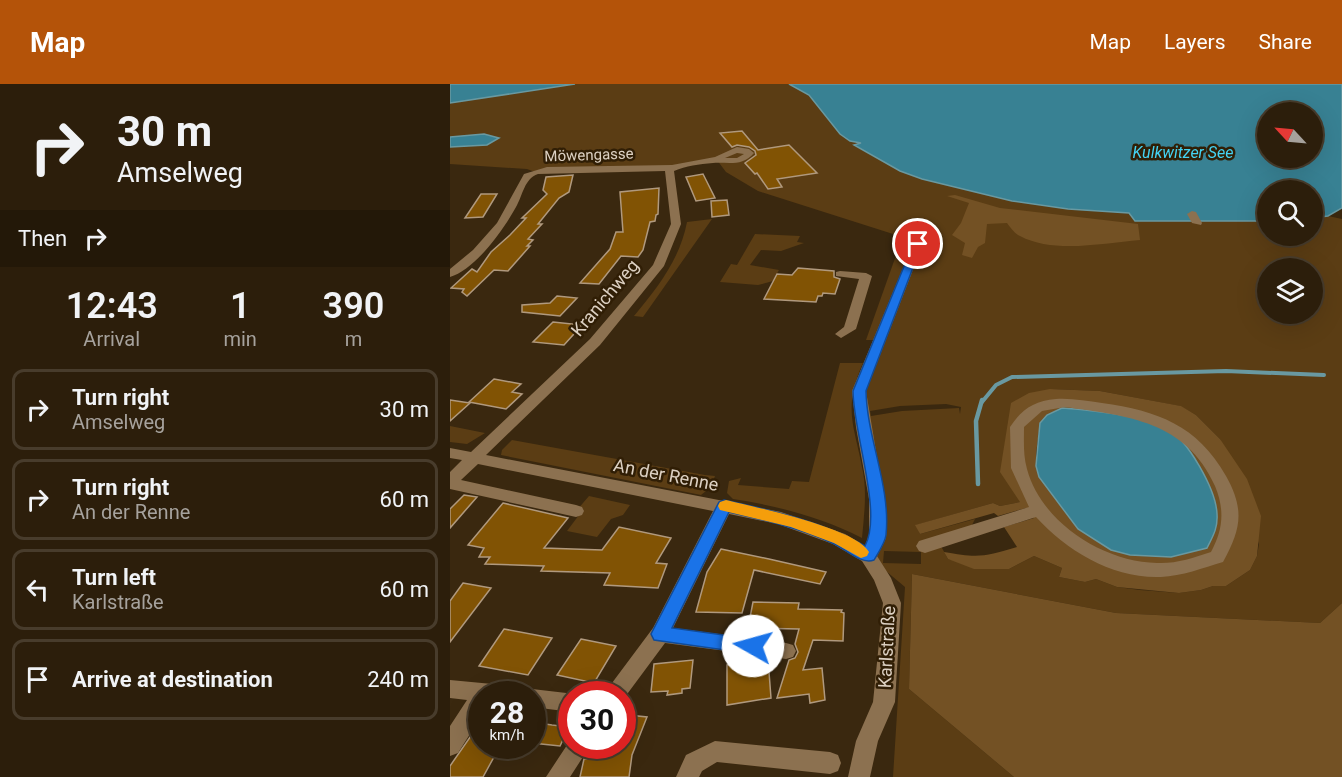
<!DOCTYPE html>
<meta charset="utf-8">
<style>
:root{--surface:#2c1e0b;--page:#382b19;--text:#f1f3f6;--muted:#a6a29d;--line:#483c2c;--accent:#b45309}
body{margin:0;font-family:Roboto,sans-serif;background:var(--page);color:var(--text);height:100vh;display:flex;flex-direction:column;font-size:22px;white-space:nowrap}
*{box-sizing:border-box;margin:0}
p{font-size:20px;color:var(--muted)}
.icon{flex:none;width:33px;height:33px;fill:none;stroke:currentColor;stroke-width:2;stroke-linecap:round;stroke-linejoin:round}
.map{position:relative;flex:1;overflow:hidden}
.details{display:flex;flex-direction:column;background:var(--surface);width:450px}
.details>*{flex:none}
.banner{background:#2c1e0b;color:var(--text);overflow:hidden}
.needle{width:39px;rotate:296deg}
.buttons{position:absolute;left:807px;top:18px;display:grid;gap:12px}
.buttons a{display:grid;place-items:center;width:66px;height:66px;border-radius:50%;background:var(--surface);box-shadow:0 6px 24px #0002,0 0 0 2px var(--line);font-size:30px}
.speed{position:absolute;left:18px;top:597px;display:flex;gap:12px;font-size:30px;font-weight:700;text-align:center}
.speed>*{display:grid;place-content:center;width:78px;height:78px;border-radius:50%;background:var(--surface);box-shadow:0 6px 24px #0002,0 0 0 2px var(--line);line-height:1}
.speed small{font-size:15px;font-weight:400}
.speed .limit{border:9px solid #d22;background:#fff;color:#111}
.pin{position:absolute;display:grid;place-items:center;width:51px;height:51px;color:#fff;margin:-26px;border:3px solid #fff;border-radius:50%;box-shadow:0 2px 6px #0007}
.me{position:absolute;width:66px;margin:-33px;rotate:277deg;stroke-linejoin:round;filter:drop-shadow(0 0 4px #0008)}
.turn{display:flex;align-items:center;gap:21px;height:126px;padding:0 18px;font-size:27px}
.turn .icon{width:78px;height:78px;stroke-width:2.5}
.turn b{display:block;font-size:42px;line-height:51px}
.then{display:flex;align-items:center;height:57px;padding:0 18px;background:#0003;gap:12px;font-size:22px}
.eta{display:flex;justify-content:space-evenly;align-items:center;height:102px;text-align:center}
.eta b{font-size:36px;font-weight:600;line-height:42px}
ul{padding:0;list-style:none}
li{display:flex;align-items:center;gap:18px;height:81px;margin:0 12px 9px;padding:0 6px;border:3px solid var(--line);border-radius:12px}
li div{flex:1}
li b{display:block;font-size:22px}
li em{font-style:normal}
header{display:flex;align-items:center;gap:36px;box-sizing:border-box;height:84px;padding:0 30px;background:var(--accent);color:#fff}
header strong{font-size:28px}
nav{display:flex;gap:33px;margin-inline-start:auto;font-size:21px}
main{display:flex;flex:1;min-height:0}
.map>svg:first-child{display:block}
.green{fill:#5b3d14;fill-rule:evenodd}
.forest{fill:#735124;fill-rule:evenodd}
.water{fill:#388193;stroke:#6999a1;stroke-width:1.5;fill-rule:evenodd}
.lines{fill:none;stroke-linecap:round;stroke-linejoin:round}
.stream-far1{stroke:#6999a1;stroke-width:4}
.stream{stroke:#6999a1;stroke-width:4.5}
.building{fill:#815304;stroke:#b0997e;stroke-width:1.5}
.minor{fill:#8c7150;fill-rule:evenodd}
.route{fill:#1a73e8;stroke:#114b97;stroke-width:1.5}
.slow{fill:#f59e0b}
.labels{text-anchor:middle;stroke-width:5;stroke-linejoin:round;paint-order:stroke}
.far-street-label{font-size:15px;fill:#dcd0c2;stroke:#301e05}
.far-water-label{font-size:16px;font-style:italic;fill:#44d3f3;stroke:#301e05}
.street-label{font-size:18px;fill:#dcd0c2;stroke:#301e05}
</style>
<header>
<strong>Map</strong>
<nav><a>Map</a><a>Layers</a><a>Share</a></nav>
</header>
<main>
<section class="details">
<div class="banner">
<div class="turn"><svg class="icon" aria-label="right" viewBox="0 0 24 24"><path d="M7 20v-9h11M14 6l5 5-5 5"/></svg><div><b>30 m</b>Amselweg</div></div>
<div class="then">Then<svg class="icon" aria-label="right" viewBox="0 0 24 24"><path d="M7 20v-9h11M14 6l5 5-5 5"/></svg></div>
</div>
<div class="eta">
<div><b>12:43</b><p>Arrival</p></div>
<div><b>1</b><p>min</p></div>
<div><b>390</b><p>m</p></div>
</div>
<ul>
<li><svg class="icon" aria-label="right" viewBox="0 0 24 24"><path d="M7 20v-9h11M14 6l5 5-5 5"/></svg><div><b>Turn right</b><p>Amselweg</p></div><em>30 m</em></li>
<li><svg class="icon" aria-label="right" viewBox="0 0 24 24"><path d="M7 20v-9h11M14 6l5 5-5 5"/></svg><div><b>Turn right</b><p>An der Renne</p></div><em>60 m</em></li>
<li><svg class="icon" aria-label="left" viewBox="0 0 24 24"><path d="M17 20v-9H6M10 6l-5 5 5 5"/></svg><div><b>Turn left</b><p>Karlstraße</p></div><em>60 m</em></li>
<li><svg class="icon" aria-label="arrive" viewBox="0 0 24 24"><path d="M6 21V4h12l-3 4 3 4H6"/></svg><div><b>Arrive at destination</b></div><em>240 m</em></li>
</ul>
</section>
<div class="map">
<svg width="892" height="693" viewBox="0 0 892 693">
<rect width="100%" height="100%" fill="#3a280f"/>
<g class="green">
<path d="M125,0h214l20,11 31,39 10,7 11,2 -6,3 37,20 13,-1 22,15 85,21 56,8 199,12 1,15h44l1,-18 15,-2 14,3v384l-22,20 -204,-10 -204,-39 -3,115 105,88h-121l12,-190 -37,-31 10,-19 -18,-128 17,-59 38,-109 -157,-50 -32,-19 -9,-12 -45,8 -137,4 -8,-3 -77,-5v-61zM818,184h44v46h-44zM600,305l50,2 80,15 16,9 24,24 39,105 -2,12 -7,14 -24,16h-13l-12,4 -22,3 -39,-3 -23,-3 -21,-8 -11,3 -26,-5 3,-9 -28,-12 -25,13 -61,-10 -12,-22 35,-10 4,-8 -55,15 -4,-9 77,-22 7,3 20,-4zM496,320l15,3 -1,7 -1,-6 -57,3 -31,5 -1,-5 30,-5zM434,467l37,1v12l-38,-1z"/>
<path d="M262,135l-69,98 -9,-1c24,-29 46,-57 53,-94z"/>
<path d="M305,150l45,2 -3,6 7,1 -23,8 -20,-1 -11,15 29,5 -6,11 -15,4 -38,-3 11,-18 6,1z"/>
<path d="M456,159l5,1 -1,7 -36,89h-8l33,-93z"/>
<path d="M390,279h23c-21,47 -8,63 0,109 4,22 1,44 -1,66 -41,-21 -84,-32 -129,-39l-6,-6 2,-12 12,-3 -3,7 51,4 3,-8 17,1z"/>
<path d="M0,342l35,7 -18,11 -17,-2z"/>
<path d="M62,356l193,35 10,1 -4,11 -10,8 -200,-40 1,-5z"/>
<path d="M139,412l41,9 -7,10 -12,4 -14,18 -30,-6 15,-20 -5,-1z"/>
</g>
<g class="forest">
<path d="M505,111l45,13 138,16 2,16c-37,3 -86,14 -120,-4 -5,-2 -10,-9 -13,-13l-20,1 -2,19 -7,4 -6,11 -10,-3 3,-12 -13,-8 9,-12 8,-20 -22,-7z"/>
<path d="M600,305l50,2 81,15 15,9 24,24 27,40 14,37 -4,40 -7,14 -24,16h-13l-12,4 -22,3 -62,-6 -21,-8 -11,3 -26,-5 3,-9 -28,-12 -25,13h-35l-26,-10 -4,-7c33,6 41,5 73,-5l-13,-20 30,-9 -8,-10 -28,8 -4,-3 -74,21 -5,-9 78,-22 7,3 20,-4 -20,-30 11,-69 18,-10zM633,325l85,19 25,28 -82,94 -33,-21 -38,-52 -4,-11v-12l4,-31z"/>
<path d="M462,490l204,39 204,10 22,-20v174h-328l-105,-88z"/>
</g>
<g class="water">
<path d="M0,0h125l-125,19z"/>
<path d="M339,0h553v124l-14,8 -15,2 -1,-28h-44l-1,31h-132l-6,-8 -61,-4 -56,-8 -90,-22 -22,-8 -46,-26 7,-2 -11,-2 -10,-7 -31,-39zM818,28h44v46h-44z"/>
<path d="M34,50l15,4 -12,7 -37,2v-10z"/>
<path d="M612,324c27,2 80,7 104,20 22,11 50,62 51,86 1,14 -4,22 -10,34l-36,9 -41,-2 -19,-5 -33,-21 -39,-52 -3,-11 4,-43 7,-8z"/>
</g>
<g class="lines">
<path class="stream-far1" d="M532,318l14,-17 16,-8 214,-6 98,4"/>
<path class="stream" d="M528,400l-2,-63 6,-21"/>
</g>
<g class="building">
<path d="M292,47l16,19 31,-5 28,28 -40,6 5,8 -14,2 -11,-16 -2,1 -10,-11 11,-8 -1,-4 -6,-4 -12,-2 -5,2 -12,-14z"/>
<path d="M253,90l12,24 -19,3 -10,-24z"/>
<path d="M123,91l-4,17 -10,6 -21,26h4l-14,15 5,1 -6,6h3l-22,25 -14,-1 -27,26 -5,-4 2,-3 -13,-1 21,-19 5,3 14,-20 19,-17 16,-17h-4l25,-24 -4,-4 3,-13z"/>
<path d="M209,104l-1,26 -2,1 -1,6 -5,1 -7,28 -5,7 -17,-1 -22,28 -19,-1 30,-34 6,-17h7l-3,-40z"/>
<path d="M31,110h16l-14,23 -18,1z"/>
<path d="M277,116l2,15 -17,2 -1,-16z"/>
<path d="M348,184l36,3v6l6,2 -5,15 -12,-1 -1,3h-4l-2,6 -52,-3 13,-25 15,1z"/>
<path d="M107,212l20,2 -17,18 -38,-4v-7l28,-2z"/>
<path d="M103,238l29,3 -18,20 -31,-3z"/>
<path d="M44,295l27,5 -9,8 10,2 -16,15 -37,-7z"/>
<path d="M0,316l20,3 -20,18z"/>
<path d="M14,411l13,2 -27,31v-19z"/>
<path d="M53,419l65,15 -24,30 58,2 17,-23 52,11 -15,25 11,1 -9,24 -54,-3 6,-12 -69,-2 3,-5 -59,-2 5,-7h-11l5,-9 -16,-3z"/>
<path d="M271,465l48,10 57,13 -6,12 -66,-14 -12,43 -46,-1 11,-40z"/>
<path d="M13,499l28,5 -41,54v-41z"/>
<path d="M303,518l46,1 -1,6 44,1 -1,2 3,1 -1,28 -30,-1 -10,30 19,-2 3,32 -15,3 -1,-9 -32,4 12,-38 6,-2 3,-6 -3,-8 4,-15 -51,-1z"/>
<path d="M54,545l48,9 -24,37 -49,-9z"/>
<path d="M131,555l35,7 -22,37 -37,-8z"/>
<path d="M318,575l3,39 -44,7v-40z"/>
<path d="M243,576l-3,28 -8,1v4l-15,2 1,-4 -17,1 3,-28z"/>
<path d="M178,631l19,2 -15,38 -3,22h-49l4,-18 26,-2 5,-11h7v-19z"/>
<path d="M32,636v26h18l-17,31h-33v-11z"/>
<path d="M82,638l20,3 17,2 -9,19 -28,-3z"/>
</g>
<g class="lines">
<g class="minor">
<path d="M287,63l12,2 5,4c-12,14 -25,9 -41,10 -14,1 -27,3 -39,8l7,53 -17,42 -64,79 -114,110 295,57 64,22 20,12 4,-11v-36l-13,-72 -4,-36 61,-147 5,-3 4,1 1,2 -57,147 21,126 -1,21 -9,18 14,22 10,25 -6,99 -17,39 -8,36h-22l8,-36 17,-39 10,-99 -9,-23 -12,-19 -29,-17 -55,-20 -49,-10 -56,114 113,15 7,2 3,6 -3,6 -7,2 -121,-16 -43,58v-7h-16l3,-7 44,-59 60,-117 -235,-47 -17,16 115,25 6,2 2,4 -2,4 -6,2 -126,-28v-17l12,-12 -12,-2v-10l21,4 119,-113 63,-74 18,-41 -6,-53 -127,3c-14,5 -15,21 -22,33 -12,22 -41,63 -66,70v-8l23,-19 24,-27 27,-49 23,-7 125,-2 43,-8zM287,69l7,1 -7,4h-12z"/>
<path d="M742,127l4,1 6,11 -1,2 -9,-2 -5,-9z"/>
<path d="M390,187l26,2 6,3 -16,53 -15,9 -6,-4 9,-7 15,-48 -23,-3v-4z"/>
<path d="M606,315c15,-1 31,2 46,4 56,8 95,22 124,73 19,34 15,53 -3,86 -20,6 -41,14 -62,15 -48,2 -94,-26 -125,-60l-111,36 -6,-2 -3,-5 3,-5 110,-34 -18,-39 -1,-41c12,-18 24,-26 46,-28zM615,323c63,9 121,14 150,79 10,24 8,44 -4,66 -18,6 -36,12 -54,11 -54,-1 -116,-41 -130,-94 -4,-14 -3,-28 -3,-42l18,-16z"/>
<path d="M0,596l53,5 7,2 4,7h-32v21l-24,38 -8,3v-30l17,-26 -17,-2z"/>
<path d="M82,605l43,5h-3v18l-40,-5v-13h-9l2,-3z"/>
<path d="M121,655l1,7h18l-20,31h-24z"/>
<path d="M265,657l115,11 8,3 3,8 -3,8 -8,3 -113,-12 -15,9 -3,6h-23l10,-22z"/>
</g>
</g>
<path class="route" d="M464,158l8,2 -56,147c1,48 25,95 20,144 -1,8 -8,18 -12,25 -14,5 -29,-12 -42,-17 -33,-15 -68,-23 -103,-31l-57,116 81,11 6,2 3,5 -3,6 -6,2 -99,-14 -3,-6 68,-132 5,-2c49,11 97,21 141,46 18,-33 -12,-114 -12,-155z"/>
<path class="slow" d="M276,416c28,7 130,28 143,52l-2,4 -6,2 -27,-15 -43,-16 -71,-17 -2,-4 2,-4z"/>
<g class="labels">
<g class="far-street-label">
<text transform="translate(139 71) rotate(-2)" y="5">Möwengasse</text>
</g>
<g class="far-water-label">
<text x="733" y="74">Kulkwitzer See</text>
</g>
<g class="street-label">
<text transform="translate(155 214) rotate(-50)" y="6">Kranichweg</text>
<text transform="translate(216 391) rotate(11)" y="6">An der Renne</text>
<text transform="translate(437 563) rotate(-87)" y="6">Karlstraße</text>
</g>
</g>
</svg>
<div class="buttons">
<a><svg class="needle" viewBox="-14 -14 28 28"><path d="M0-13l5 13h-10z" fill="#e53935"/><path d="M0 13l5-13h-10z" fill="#a6a29d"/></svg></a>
<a><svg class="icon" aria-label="search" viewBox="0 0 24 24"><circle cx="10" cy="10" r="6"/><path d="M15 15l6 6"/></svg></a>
<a><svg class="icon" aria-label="layers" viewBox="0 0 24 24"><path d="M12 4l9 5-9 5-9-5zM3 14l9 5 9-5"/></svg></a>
</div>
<div class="speed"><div>28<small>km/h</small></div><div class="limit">30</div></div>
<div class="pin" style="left:468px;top:160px;background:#d93025"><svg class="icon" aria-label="arrive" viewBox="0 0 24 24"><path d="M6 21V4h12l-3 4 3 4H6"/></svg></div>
<svg class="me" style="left:303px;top:562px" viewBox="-20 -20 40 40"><circle r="19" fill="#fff"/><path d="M0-13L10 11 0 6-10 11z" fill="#1a73e8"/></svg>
</div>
</main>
